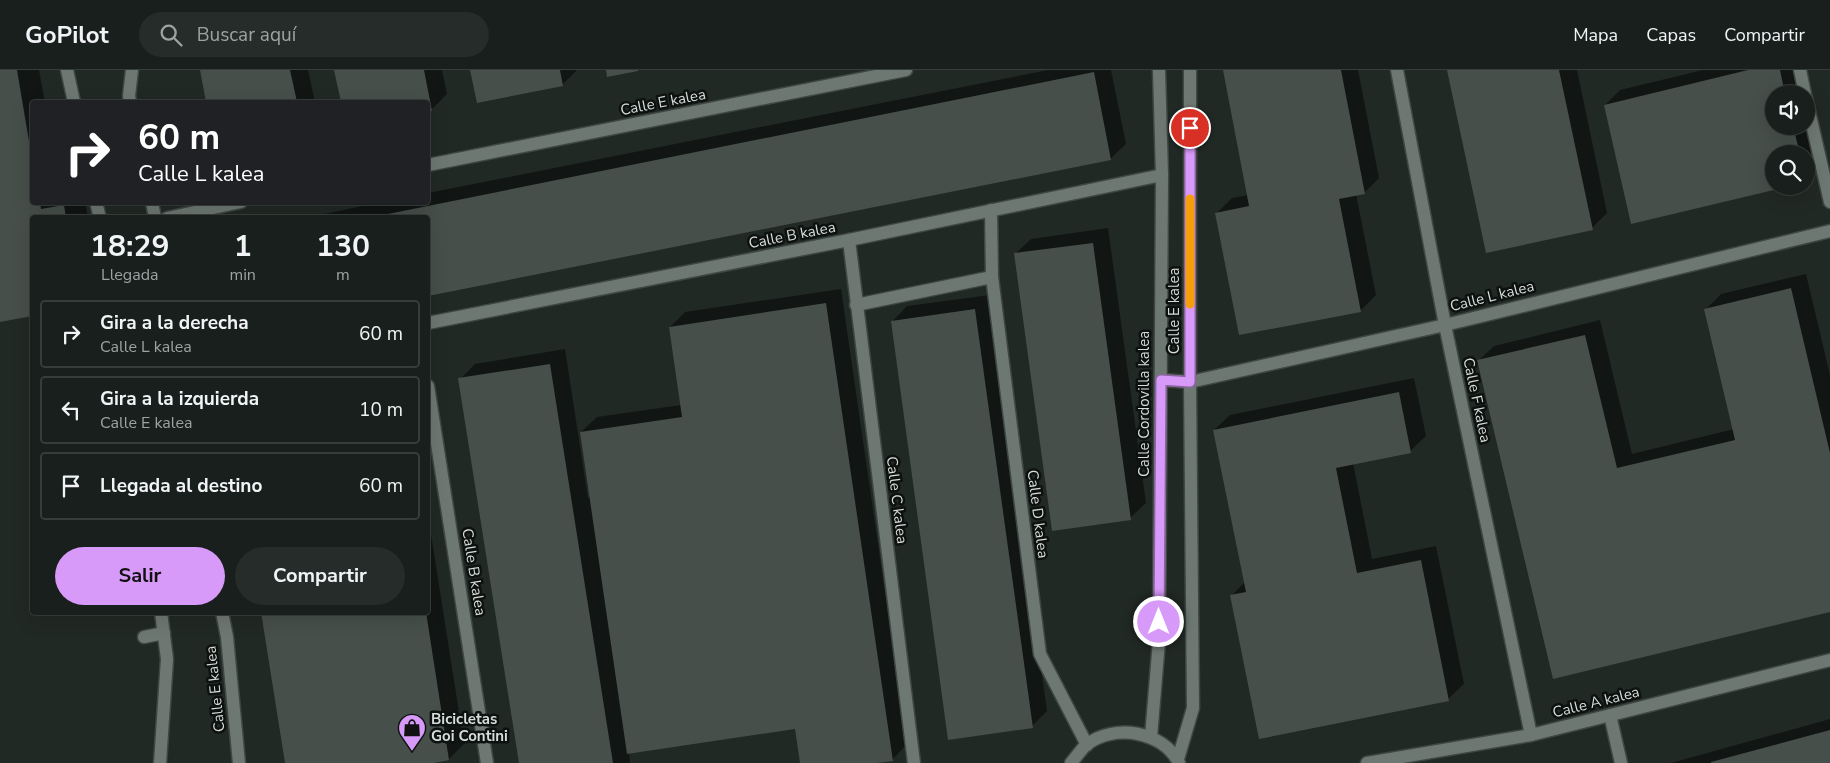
<!DOCTYPE html>
<html lang="es">
<meta charset="utf-8">
<style>
:root{--surface:#191f1c;--page:#262c29;--text:#f1f3f6;--muted:#9fa2a3;--line:#373d3b;--accent:#d89af8}
body{margin:0;font-family:"Nunito Sans",sans-serif;background:var(--page);color:var(--text);height:100vh;display:flex;flex-direction:column;font-size:19px;white-space:nowrap}
*{box-sizing:border-box;margin:0}
p{font-size:16px;color:var(--muted)}
.icon{flex:none;width:28px;height:28px;fill:none;stroke:currentColor;stroke-width:2;stroke-linecap:round;stroke-linejoin:round}
.map{position:relative;flex:1;overflow:hidden}
.side{position:absolute;left:30px;top:145px;width:400px;height:400px;display:flex;flex-direction:column;background:var(--surface);border-radius:5px;box-shadow:0 5px 20px #0002,0 0 0 1px var(--line)}
.side>*{flex:none}
.banner{position:absolute;left:30px;top:30px;width:400px;height:105px;border-radius:5px;box-shadow:0 5px 20px #0002,0 0 0 1px var(--line);background:#202124;color:#fff;overflow:hidden}
.buttons{position:absolute;left:1765px;top:15px;display:grid;gap:10px}
.buttons a{display:grid;place-items:center;width:50px;height:50px;border-radius:50%;background:var(--surface);box-shadow:0 5px 20px #0002,0 0 0 1px var(--line);font-size:25px}
.pin{position:absolute;display:grid;place-items:center;width:42px;height:42px;color:#fff;margin:-21px;border:2px solid #fff;border-radius:50%;box-shadow:0 1px 5px #0007}
.me{position:absolute;width:55px;margin:-28px;rotate:0deg;stroke-linejoin:round;filter:drop-shadow(0 0 4px #0008)}
.turn{display:flex;align-items:center;gap:18px;height:105px;padding:0 25px;font-size:22px}
.turn .icon{width:65px;height:65px;stroke-width:2.5}
.turn b{display:block;font-size:35px;line-height:42px}
.eta{display:flex;justify-content:space-evenly;align-items:center;height:85px;text-align:center}
.eta b{font-size:30px;font-weight:700;line-height:35px}
.cta{display:flex;gap:10px;margin-top:auto;padding:10px 25px}
.cta a{flex:1;height:58px;border-radius:30px;background:var(--accent);color:#111;font-size:20px;font-weight:700;line-height:58px;text-align:center}
.cta a+a{background:var(--page);color:var(--text)}
ul{padding:0;list-style:none}
li{display:flex;align-items:center;gap:15px;height:68px;margin:0 10px 8px;padding:0 15px;border:2px solid var(--line);border-radius:5px}
li div{flex:1}
li b{display:block;font-size:19px}
li em{font-style:normal}
header{display:flex;align-items:center;gap:30px;box-sizing:border-box;height:70px;padding:0 25px;background:var(--surface);border-bottom:1px solid var(--line)}
header strong{font-size:24px}
nav{display:flex;gap:28px;margin-inline-start:auto;font-size:18px}
.search{width:350px;height:45px;background:var(--page);display:flex;align-items:center;gap:12px;box-sizing:border-box;padding:0 18px;border-radius:28px;color:var(--muted);font-size:19px}
.map>svg:first-child{display:block}
.shadow{fill:#0007}
.building{fill:#464f4a}
.lines{fill:none;stroke-linecap:round;stroke-linejoin:round}
.service-casing{stroke:#3f4743;stroke-width:15}
.minor-casing{stroke:#3f4743;stroke-width:15}
.tertiary-casing{stroke:#3f4743;stroke-width:15}
.service{stroke:#6e7873;stroke-width:12}
.minor{stroke:#6e7873;stroke-width:12}
.tertiary{stroke:#6e7873;stroke-width:12}
.route-casing{stroke:#8c64a1;stroke-width:12}
.route{stroke:#d89af8;stroke-width:9}
.slow{stroke:#f59e0b;stroke-width:9}
.labels{text-anchor:middle;stroke-width:5;stroke-linejoin:round;paint-order:stroke}
.street-label{font-size:15px;fill:#d7ddda;stroke:#0d110f}
.poi-label{font-size:15px;font-weight:bold;fill:#d7ddda;stroke:#0d110f;text-anchor:start}
</style>
<header>
<strong>GoPilot</strong>
<div class="search"><svg class="icon" aria-label="search" viewBox="0 0 24 24"><circle cx="10" cy="10" r="6"/><path d="M15 15l6 6"/></svg>Buscar aquí</div>
<nav><a>Mapa</a><a>Capas</a><a>Compartir</a></nav>
</header>
<div class="map">
<svg width="1830" height="693" viewBox="0 0 1830 693">
<rect width="100%" height="100%" fill="#212925"/>
<g class="shadow">
<path d="M0,0h39l6,32h-13v100h53l3,16h-56v97l-32,6z"/>
<path d="M201,0h107l7,32h-107z"/>
<path d="M335,0h107l5,24 -15,15 -4,1v-8h-86z"/>
<path d="M471,0h106l-14,14z"/>
<path d="M1048,0h63l15,74 -16,15 -682,135v-76h-122l75,-16h47v-9z"/>
<path d="M1224,0h134l21,108 -15,15 -8,1 20,101 -15,15 -144,-97 15,-15 16,-3z"/>
<path d="M1448,0h129l30,143 -15,15z"/>
<path d="M1703,0h95l6,24h-30v32h32l15,40 -15,14v-26h-32v32h9l-151,36 -27,-117 15,-15z"/>
<path d="M1108,158l38,275 -16,15 -115,-264 16,-15z"/>
<path d="M1806,204l24,101v236l-276,66 -76,-316 16,-15 106,-26 32,134 102,-25 -28,-120 15,-15z"/>
<path d="M841,219l66,455 -15,16 -23,3h-67l-6,-35 -167,25 1,10h-110l-60,-384 15,-15 90,-15 23,149 3,-1 -10,-65 16,-15 84,-12 -11,-78 15,-15z"/>
<path d="M990,225l57,416 -15,15 -140,-404 15,-16z"/>
<path d="M1414,308l12,58 -16,15 -57,12 19,96 64,-13 28,138 -16,15 -217,-103 14,-14 -31,-152 16,-15z"/>
<path d="M428,445l36,229 -15,15 -23,4h-140l-24,-151h166z"/>
<path d="M1830,649v44h-159z"/>
</g>
<g class="building">
<path d="M0,0h17l15,89v43h8l1,7 23,-4 2,13h-34v98l-32,6z"/>
<path d="M200,0h90l7,32h-91z"/>
<path d="M334,0h90l8,41 -4,1v-10h-87z"/>
<path d="M470,0h90l3,16 -86,17z"/>
<path d="M606,0h32v1l-31,6z"/>
<path d="M1223,0h118l24,124 -26,5 22,113 -122,23 -24,-122 34,-7z"/>
<path d="M1447,0h112l34,160 -107,23z"/>
<path d="M1748,0h32l5,24h-11v32h19l7,28h-26v32l12,1 -155,37 -27,-119z"/>
<path d="M1094,2l17,88 -683,136v-78h-60z"/>
<path d="M1093,173l38,277 -79,11 -38,-278z"/>
<path d="M1791,218l39,165v159l-277,67 -76,-319 108,-25 32,133 118,-28 -31,-131z"/>
<path d="M826,233l67,458 -16,2h-77l-5,-34 -168,25 -47,-322 102,-15 -13,-90z"/>
<path d="M975,239l58,419 -85,12 -57,-419z"/>
<path d="M550,294l63,399h-94l-61,-385z"/>
<path d="M1399,322l12,61 -75,15 21,105 64,-13 28,141 -190,38 -29,-144 16,-3 -33,-162z"/>
<path d="M261,542h165l23,148 -15,3h-149z"/>
<path d="M1830,660v33h-119v-1z"/>
</g>
<g class="lines">
<defs>
<g id="service">
<path d="M67,0l7,32"/>
<path d="M96,132l4,16"/>
<path d="M144,567l20,-4"/>
<path d="M160,693l7,-104 -6,-47"/>
</g>
<g id="minor">
<path d="M1397,0l48,255 86,410"/>
<path d="M1800,0l5,24"/>
<path d="M1806,28l24,104"/>
<path d="M428,95l478,-95"/>
<path d="M991,140l1,67 48,377 47,91"/>
<path d="M167,148l74,-16"/>
<path d="M849,170l65,523"/>
<path d="M856,235l136,-28"/>
<path d="M428,253l421,-83 313,-65"/>
<path d="M1161,310l29,2 255,-57 385,-94"/>
<path d="M428,316l59,377"/>
<path d="M1610,645l11,48"/>
<path d="M1178,689l15,-51 -3,-326v-312"/>
</g>
<g id="tertiary">
<path d="M130,32l-1,-6 3,-26"/>
<path d="M152,132l3,16"/>
<path d="M222,542l5,25 12,126"/>
<path d="M1151,667l8,-96 3,-466 -3,-105"/>
<path d="M1071,693c5,-6 10,-13 15,-18 28,-22 77,-14 93,18"/>
<path d="M1367,693l164,-28 299,-75"/>
</g>
</defs>
<use href="#service" class="service-casing"/>
<use href="#minor" class="minor-casing"/>
<use href="#tertiary" class="tertiary-casing"/>
<use href="#service" class="service"/>
<use href="#minor" class="minor"/>
<use href="#tertiary" class="tertiary"/>
</g>
<g class="lines">
<defs>
<path id="route" d="M1159,552l2,-242 29,2v-254"/>
</defs>
<use href="#route" class="route-casing"/>
<use href="#route" class="route"/>
<path class="slow" d="M1190,129v105"/>
</g>
<defs>
<symbol id="shop-pin" viewBox="-11 -11 22 30"><path d="M0 17L-7.5 6A9.5 9.5 0 1 1 7.5 6Z" fill="#d89af8" stroke="#0d110f"/><path d="M-5-2.5h2.3a2.7 3.5 0 0 1 5.4 0H5L5.5 6h-11ZM-1.5-2.5h3a1.5 2.3 0 0 0-3 0Z" fill="#111"/></symbol>
</defs>
<g fill-rule="evenodd">
<use href="#shop-pin" x="396" y="642" width="32" height="43"/>
</g>
<g class="labels">
<g class="street-label">
<text transform="translate(663 32) rotate(-11)" y="5">Calle E kalea</text>
<text transform="translate(792 165) rotate(-11)" y="5">Calle B kalea</text>
<text transform="translate(1492 226) rotate(-14)" y="5">Calle L kalea</text>
<text transform="translate(1174 241) rotate(-90)" y="5">Calle E kalea</text>
<text transform="translate(1477 330) rotate(78)" y="5">Calle F kalea</text>
<text transform="translate(1144 334) rotate(-90)" y="5">Calle Cordovilla kalea</text>
<text transform="translate(897 430) rotate(83)" y="5">Calle C kalea</text>
<text transform="translate(1038 444) rotate(83)" y="5">Calle D kalea</text>
<text transform="translate(474 502) rotate(81)" y="5">Calle B kalea</text>
<text transform="translate(215 619) rotate(-96)" y="5">Calle E kalea</text>
<text transform="translate(1596 632) rotate(-14)" y="5">Calle A kalea</text>
</g>
<g class="poi-label">
<text x="431" y="654">Bicicletas<tspan x="431" dy="17">Goi Contini</tspan></text>
</g>
</g>
</svg>
<div class="buttons">
<a><svg class="icon" aria-label="sound" viewBox="0 0 24 24"><path d="M4 9h4l5-4v14l-5-4H4zM17 9q2 3 0 6"/></svg></a>
<a><svg class="icon" aria-label="search" viewBox="0 0 24 24"><circle cx="10" cy="10" r="6"/><path d="M15 15l6 6"/></svg></a>
</div>
<div class="pin" style="left:1190px;top:58px;background:#d93025"><svg class="icon" aria-label="arrive" viewBox="0 0 24 24"><path d="M6 21V4h12l-3 4 3 4H6"/></svg></div>
<svg class="me" style="left:1159px;top:552px" viewBox="-20 -20 40 40"><circle r="17" fill="#d89af8" stroke="#fff" stroke-width="3"/><path d="M0-11L8 9 0 5-8 9z" fill="#fff"/></svg>
<div class="banner">
<div class="turn"><svg class="icon" aria-label="right" viewBox="0 0 24 24"><path d="M7 20v-9h11M14 6l5 5-5 5"/></svg><div><b>60 m</b>Calle L kalea</div></div>
</div>
<section class="side">
<div class="eta">
<div><b>18:29</b><p>Llegada</p></div>
<div><b>1</b><p>min</p></div>
<div><b>130</b><p>m</p></div>
</div>
<ul>
<li><svg class="icon" aria-label="right" viewBox="0 0 24 24"><path d="M7 20v-9h11M14 6l5 5-5 5"/></svg><div><b>Gira a la derecha</b><p>Calle L kalea</p></div><em>60 m</em></li>
<li><svg class="icon" aria-label="left" viewBox="0 0 24 24"><path d="M17 20v-9H6M10 6l-5 5 5 5"/></svg><div><b>Gira a la izquierda</b><p>Calle E kalea</p></div><em>10 m</em></li>
<li><svg class="icon" aria-label="arrive" viewBox="0 0 24 24"><path d="M6 21V4h12l-3 4 3 4H6"/></svg><div><b>Llegada al destino</b></div><em>60 m</em></li>
</ul>
<div class="cta"><a>Salir</a><a>Compartir</a></div>
</section>
</div>
